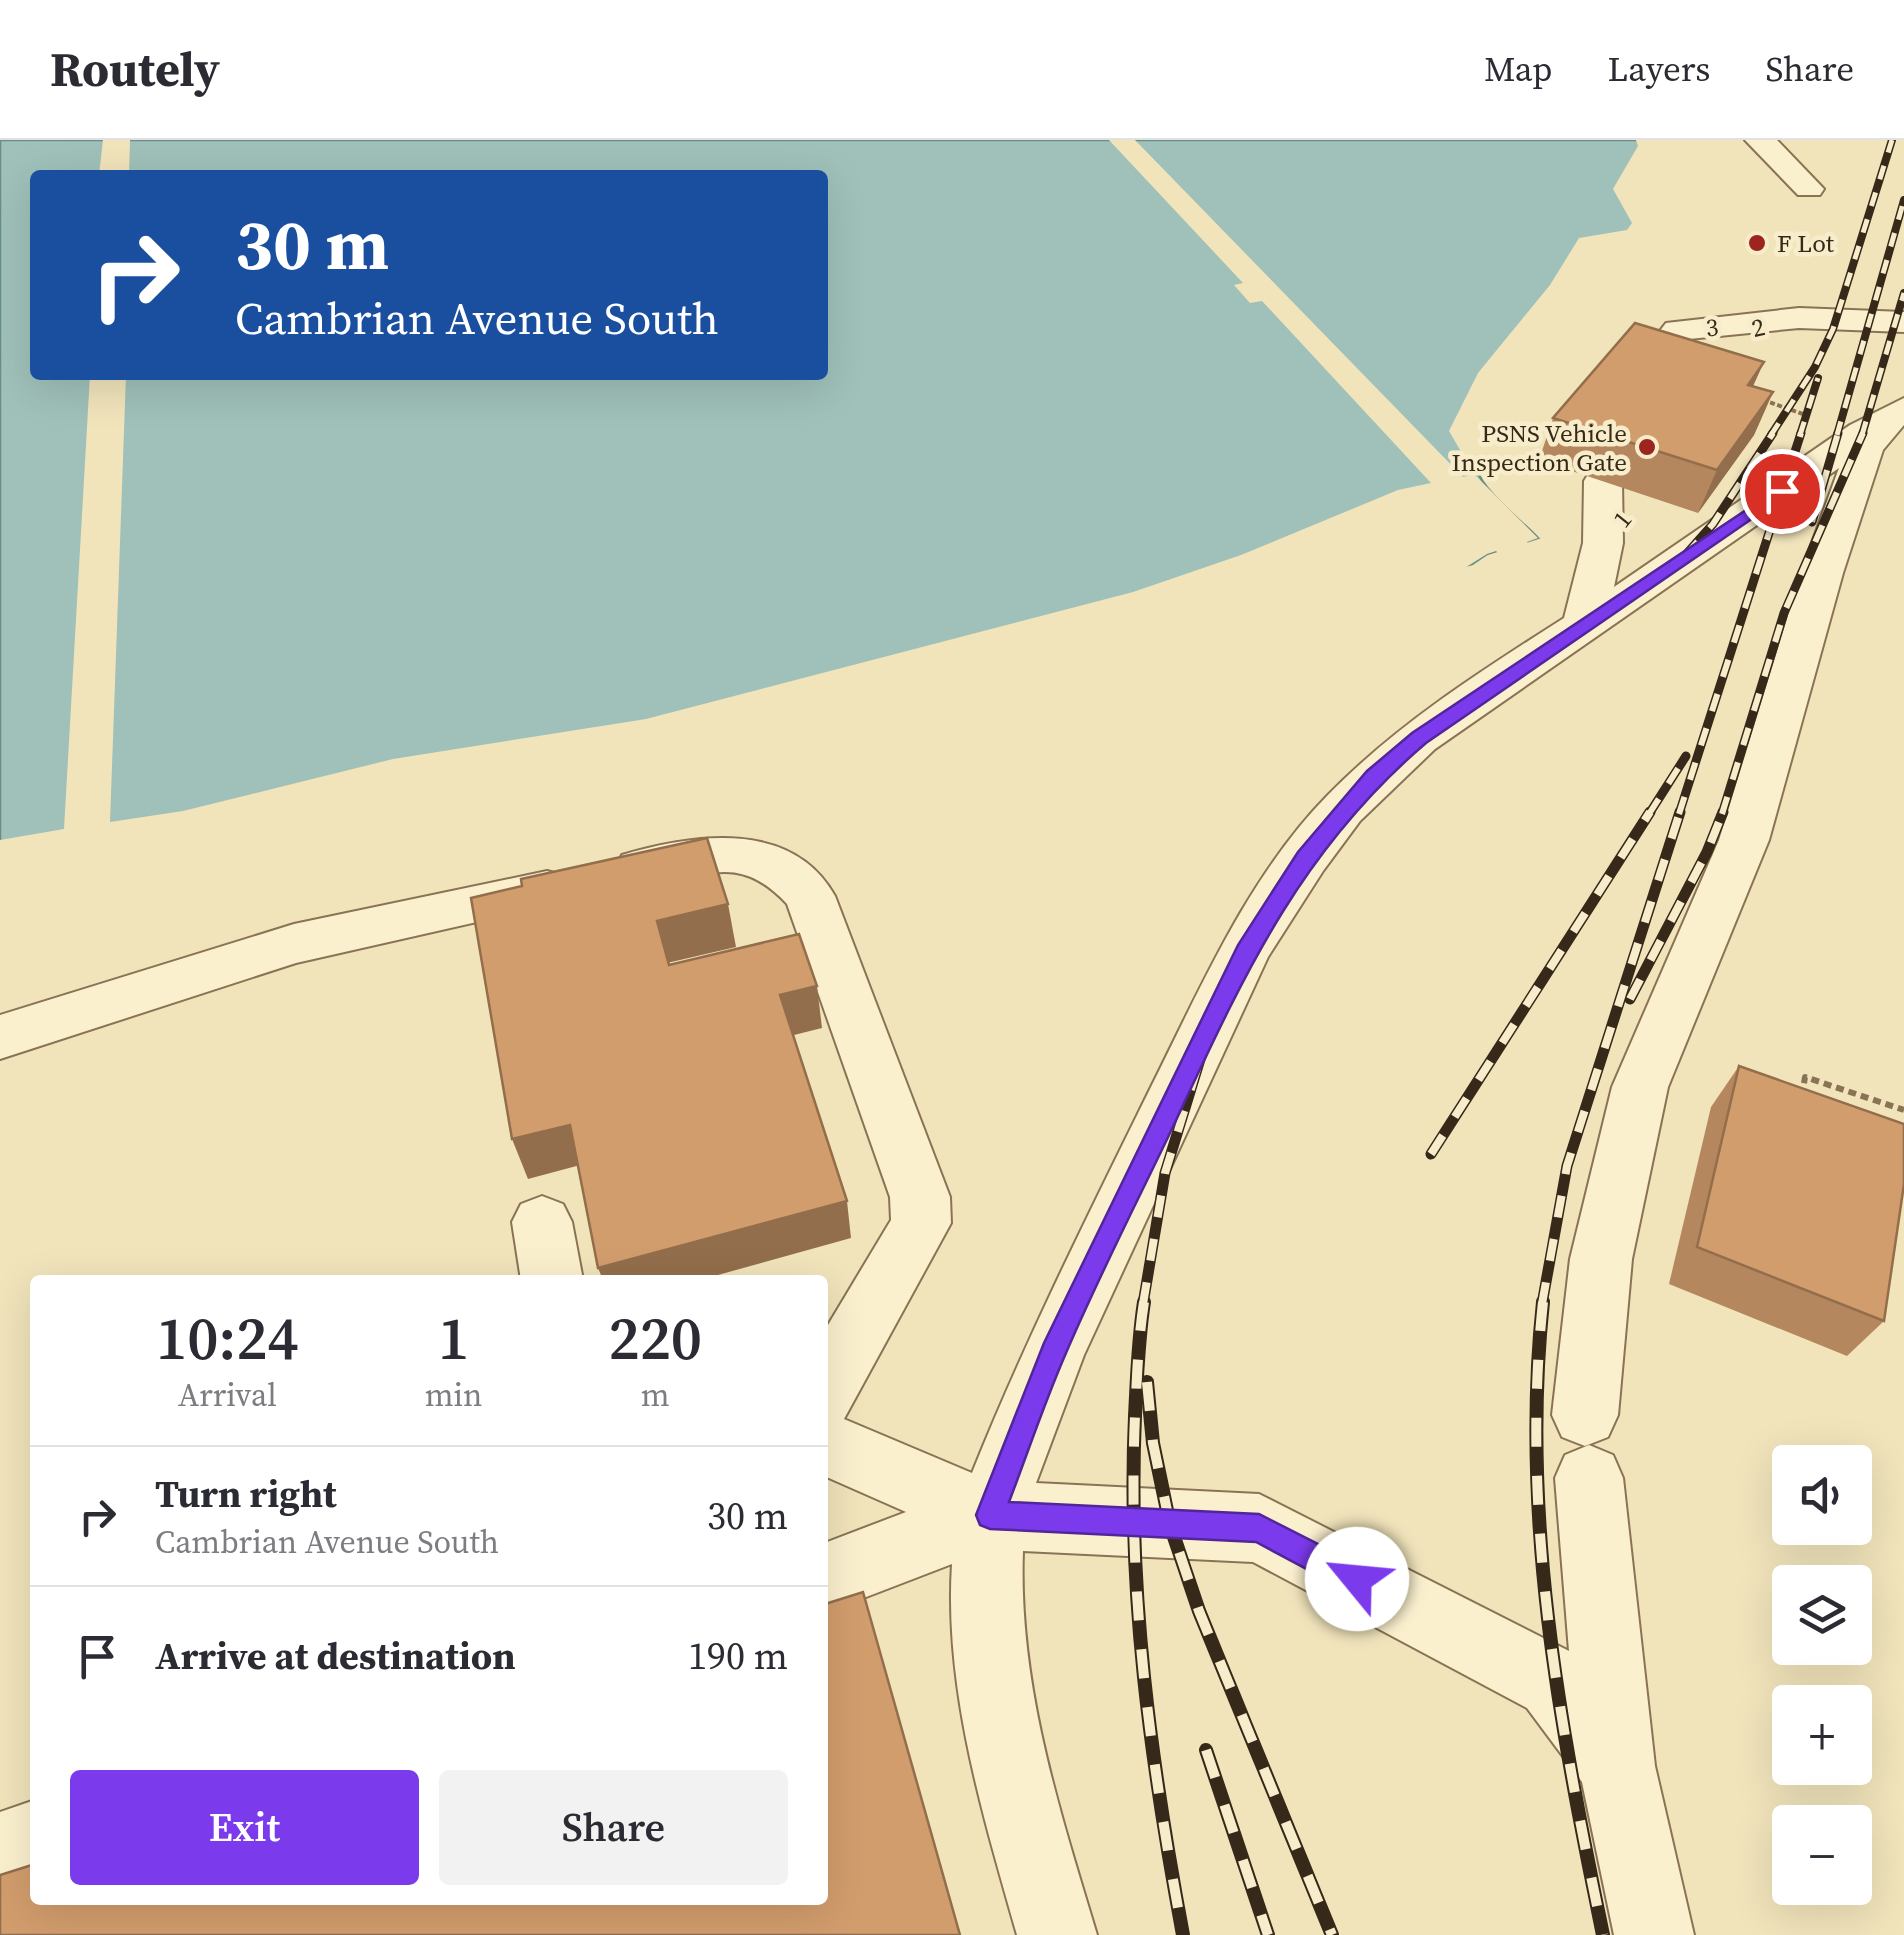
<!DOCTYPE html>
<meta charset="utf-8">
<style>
:root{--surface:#fff;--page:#f2f2f3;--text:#2b2b33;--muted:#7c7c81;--line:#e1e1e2;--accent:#7c3aed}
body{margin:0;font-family:"Source Serif 4",serif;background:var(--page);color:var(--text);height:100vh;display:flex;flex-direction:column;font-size:38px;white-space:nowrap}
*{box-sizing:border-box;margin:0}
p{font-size:32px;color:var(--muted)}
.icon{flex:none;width:55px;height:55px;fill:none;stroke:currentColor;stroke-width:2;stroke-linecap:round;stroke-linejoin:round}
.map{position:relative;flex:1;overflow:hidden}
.panel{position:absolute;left:30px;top:1135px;width:798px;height:630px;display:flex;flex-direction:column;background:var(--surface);border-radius:10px;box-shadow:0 10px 40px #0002}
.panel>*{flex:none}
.hud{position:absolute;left:30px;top:30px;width:798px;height:210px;border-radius:10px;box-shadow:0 10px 40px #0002;background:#1a4fa0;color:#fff;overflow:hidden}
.fabs{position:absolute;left:1772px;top:1305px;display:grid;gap:20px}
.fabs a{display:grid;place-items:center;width:100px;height:100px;border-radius:10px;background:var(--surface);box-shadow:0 10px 40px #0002;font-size:50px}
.pin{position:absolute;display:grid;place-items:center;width:85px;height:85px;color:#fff;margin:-42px;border:5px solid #fff;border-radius:50%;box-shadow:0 2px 10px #0007}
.me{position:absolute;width:110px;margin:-55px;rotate:298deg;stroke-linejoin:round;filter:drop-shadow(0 0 8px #0008)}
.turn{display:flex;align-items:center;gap:35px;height:210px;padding:0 40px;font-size:45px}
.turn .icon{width:130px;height:130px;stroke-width:2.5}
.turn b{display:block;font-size:70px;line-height:85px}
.eta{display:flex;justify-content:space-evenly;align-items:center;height:170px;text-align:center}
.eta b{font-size:60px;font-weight:600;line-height:70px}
.button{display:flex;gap:20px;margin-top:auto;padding:20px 40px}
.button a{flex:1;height:115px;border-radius:10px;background:var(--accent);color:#fff;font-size:40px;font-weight:600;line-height:115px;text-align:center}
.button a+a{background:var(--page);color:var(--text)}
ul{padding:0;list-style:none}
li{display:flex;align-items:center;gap:30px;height:140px;padding:0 40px;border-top:2px solid var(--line)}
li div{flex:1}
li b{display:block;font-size:38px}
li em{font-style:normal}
header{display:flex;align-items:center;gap:60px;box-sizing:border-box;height:140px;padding:0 50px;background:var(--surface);border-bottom:2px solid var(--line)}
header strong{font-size:48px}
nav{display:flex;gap:55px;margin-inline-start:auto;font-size:35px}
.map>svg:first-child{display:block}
.water{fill:#9fc1b9;stroke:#678f87;stroke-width:2.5;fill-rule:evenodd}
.pier{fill:#f1e4bb}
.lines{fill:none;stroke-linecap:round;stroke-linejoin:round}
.minor-casing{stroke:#897354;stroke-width:4}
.path-far1{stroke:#897354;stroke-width:4;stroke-dasharray:5 2.5;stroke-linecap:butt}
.path{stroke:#897354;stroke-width:6;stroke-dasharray:8 5;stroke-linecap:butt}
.minor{fill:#fbf0ce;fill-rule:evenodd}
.rail-far3-casing{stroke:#37291a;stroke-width:8}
.rail-far2-casing{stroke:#37291a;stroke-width:9}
.rail-far1-casing{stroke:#37291a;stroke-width:11}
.rail-casing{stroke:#37291a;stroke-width:14}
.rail-far3{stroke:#f8edcb;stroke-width:5;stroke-dasharray:14;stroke-linecap:butt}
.rail-far2{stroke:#f8edcb;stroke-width:6;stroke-dasharray:18;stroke-linecap:butt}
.rail-far1{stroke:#f8edcb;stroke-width:8;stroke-dasharray:22;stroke-linecap:butt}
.rail{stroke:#f8edcb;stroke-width:10;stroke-dasharray:29;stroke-linecap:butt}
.wall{fill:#b5875e}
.shaded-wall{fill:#936e4c}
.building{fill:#d29d6d;stroke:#936e4c;stroke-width:2.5}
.route{fill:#7c3aed;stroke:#51269a;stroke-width:2.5}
.poi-dot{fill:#9c261f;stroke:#f8edcb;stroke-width:4}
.labels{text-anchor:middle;stroke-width:9;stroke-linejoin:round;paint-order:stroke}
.far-poi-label{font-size:25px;fill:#37291a;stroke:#f8edcb;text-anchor:start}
.far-street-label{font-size:25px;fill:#37291a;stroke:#f8edcb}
</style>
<header>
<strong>Routely</strong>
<nav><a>Map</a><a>Layers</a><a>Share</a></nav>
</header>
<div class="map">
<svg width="1904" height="1795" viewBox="0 0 1904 1795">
<rect width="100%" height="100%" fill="#f1e4bb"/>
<path class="water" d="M0,0h1682l8,31 -218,262c-10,46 37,75 66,105l-51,16 -15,10 -1472,356zM35,35h787v200h-787z"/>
<g class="pier">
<path d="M103,0h27l-1,35h-30z"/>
<path d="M1109,0h26l328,337 11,-3 -25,-43 29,-58 72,-88 29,-47 48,-8 5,-7 -19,-34 25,-43 -2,-6h52l7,31 -54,104 -165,160 -1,40 63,63 -11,4 3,4 -30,9 -4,-4 -9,3 -43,27 -190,76 -1254,268v-85l64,-11 26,-454h36l-16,447 73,-11 210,-52 253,-40 487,-127 108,-37 157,-65 33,-7 -169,-182 -12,2 -16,-18 9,-2z"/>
</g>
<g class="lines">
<defs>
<g id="minor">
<path d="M1745,0h32l47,49 -4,6h-22z"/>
<path d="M1799,168l105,4v20l-105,-4 -110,11c-16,22 -27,49 -57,42l-5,-8 39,-50z"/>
<path d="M1904,258v27l-21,25 -40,123 -74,267 -101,247 -36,172 -14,156 -10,22 -23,9 -23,-9 -10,-22 18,-156 42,-172 107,-247 82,-267 38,-105 -404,281 -75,72 -37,50 -55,86 -184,398 -48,128 223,11 310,157 -14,-173 10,-23 24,-10 24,10 10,23 32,288 39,169h-80l-32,-153 -55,-74 -274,-146 -230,-11c-5,132 36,258 74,384h-80c-34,-120 -73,-245 -65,-371l-130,50v-70l84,-32 -84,-37v-140l69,-115 -1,-23 -103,-293c-62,-67 -102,-5 -165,-23l-7,-13 7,-13c72,-21 170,-36 213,41l115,301 1,26 -107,196 128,54c53,-132 116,-258 179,-386 50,-100 97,-210 176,-291 69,-71 154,-125 237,-178l19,-75 1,-62 5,-8 14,-4 14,4 5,8 1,62 -9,44 236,-162z"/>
<path d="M547,731l18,5 7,13 -7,13 -269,61 -296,96v-44l294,-91z"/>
<path d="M542,1056l21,8 9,18 11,58h-62l-9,-58 9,-18z"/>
<path d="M35,1660v78l-35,12v-78z"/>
</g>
</defs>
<use href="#minor" class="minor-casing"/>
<path class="path-far1" d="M1763,260l40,14"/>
<path class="path" d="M1802,956l3,-19 99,33"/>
<use href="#minor" class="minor"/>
<defs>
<g id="rail-far3">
<path d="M1771,295l44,-68 18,-38 59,-189"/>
<path d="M1800,295l18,-57"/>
<path d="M1837,295l67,-235"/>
<path d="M1862,295l42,-142"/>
</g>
<g id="rail-far2">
<path d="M1812,382l26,-89"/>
<path d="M1342,674c92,-113 228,-165 340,-255l31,-35 60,-91"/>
<path d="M1649,674l37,-58"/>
<path d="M1679,674l122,-381"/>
<path d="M1722,674l62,-201 79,-180"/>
</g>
<g id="rail-far1">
<path d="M1630,859l77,-147 16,-40"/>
<path d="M1431,1014l219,-342"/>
<path d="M1143,1164l22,-131 45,-146 68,-133 67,-82"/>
<path d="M1542,1164l25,-138 113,-354"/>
</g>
<g id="rail">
<path d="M1144,1162c-6,38 -7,76 -9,114 -8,176 16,347 48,519"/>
<path d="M1543,1162c-23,214 17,424 60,633"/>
<path d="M1147,1242l6,61 17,82 29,86 133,324"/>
<path d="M1206,1610l62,185"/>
</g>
</defs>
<use href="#rail-far3" class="rail-far3-casing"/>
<use href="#rail-far2" class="rail-far2-casing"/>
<use href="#rail-far1" class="rail-far1-casing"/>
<use href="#rail" class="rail-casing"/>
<use href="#rail-far3" class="rail-far3"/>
<use href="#rail-far2" class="rail-far2"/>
<use href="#rail-far1" class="rail-far1"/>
<use href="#rail" class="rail"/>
</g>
<g class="wall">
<path d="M1753,246l20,6 -19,43 -56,78 -159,-53 14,-42z"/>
<path d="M1739,926l145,255 -37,35 -178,-72 42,-177z"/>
</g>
<g class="shaded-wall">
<path d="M1764,222l-19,42 3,-19z"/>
<path d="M1773,252l-19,43 -56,78 19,-43z"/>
<path d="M728,764l8,43 -69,16 -10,-42z"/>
<path d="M817,846l5,42 -36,9 -6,-42z"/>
<path d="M570,985l14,39 -56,15 -16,-40z"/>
<path d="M847,1061l4,37 -151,42h-97l-5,-12z"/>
</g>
<g class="building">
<path d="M1635,183l129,39 -16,23 25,7 -56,78 -164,-52z"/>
<path d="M707,698l21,66 -71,17 12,44 130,-31 18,52 -37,9 67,206 -249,67 -28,-143 -58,14 -41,-241 51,-12 -1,-7z"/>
<path d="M1739,926l165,58v60l-20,137 -187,-74z"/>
<path d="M863,1452l97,343h-960v-60l35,-11v36h787v-295z"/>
</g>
<path class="route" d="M1782,346l8,5 -2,3 -362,249c-130,111 -185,239 -256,390 -35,73 -72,145 -104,220 -21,48 -38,99 -57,149l250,12 108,55 4,10 -4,11 -10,4 -11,-4 -90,-48 -266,-13 -10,-4 -4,-10 68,-172 194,-398 60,-93 69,-81 45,-38z"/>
<g class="poi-dot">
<circle cx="1757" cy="103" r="10"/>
<circle cx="1647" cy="307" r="10"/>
</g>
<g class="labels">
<g class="far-poi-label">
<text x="1777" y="112">F Lot</text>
<text x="1627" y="302" text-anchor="end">PSNS Vehicle<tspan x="1627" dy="29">Inspection Gate</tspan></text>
</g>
<g class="far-street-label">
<text transform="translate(1712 187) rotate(-6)" y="9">3</text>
<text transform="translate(1758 187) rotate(-13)" y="9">2</text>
<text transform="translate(1622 379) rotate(-51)" y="9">1</text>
</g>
</g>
</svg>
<div class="fabs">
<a><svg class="icon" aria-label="sound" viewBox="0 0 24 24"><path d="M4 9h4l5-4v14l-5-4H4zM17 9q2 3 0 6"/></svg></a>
<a><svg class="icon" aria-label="layers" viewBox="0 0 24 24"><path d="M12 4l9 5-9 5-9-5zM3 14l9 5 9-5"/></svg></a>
<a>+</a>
<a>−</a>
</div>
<div class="pin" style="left:1782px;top:351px;background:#d93025"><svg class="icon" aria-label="arrive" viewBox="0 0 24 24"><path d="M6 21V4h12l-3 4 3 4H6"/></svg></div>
<svg class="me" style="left:1357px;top:1439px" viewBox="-20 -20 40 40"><circle r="19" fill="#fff"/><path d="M0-13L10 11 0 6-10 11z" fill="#7c3aed"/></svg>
<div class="hud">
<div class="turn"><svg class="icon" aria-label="right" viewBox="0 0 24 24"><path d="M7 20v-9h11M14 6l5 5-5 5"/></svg><div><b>30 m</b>Cambrian Avenue South</div></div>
</div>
<section class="panel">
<div class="eta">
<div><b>10:24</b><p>Arrival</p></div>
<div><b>1</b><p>min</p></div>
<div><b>220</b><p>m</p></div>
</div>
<ul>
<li><svg class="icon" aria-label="right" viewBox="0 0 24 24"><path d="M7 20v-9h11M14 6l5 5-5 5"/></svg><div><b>Turn right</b><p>Cambrian Avenue South</p></div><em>30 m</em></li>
<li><svg class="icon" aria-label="arrive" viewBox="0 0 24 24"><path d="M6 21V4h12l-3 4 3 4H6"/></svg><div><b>Arrive at destination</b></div><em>190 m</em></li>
</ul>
<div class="button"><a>Exit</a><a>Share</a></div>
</section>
</div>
